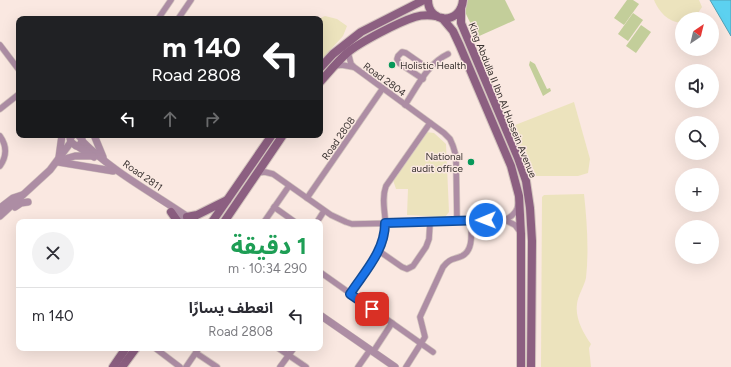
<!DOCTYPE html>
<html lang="ar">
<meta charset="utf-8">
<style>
:root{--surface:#fff;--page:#f2f2f3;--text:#2b2b33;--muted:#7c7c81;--line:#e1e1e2}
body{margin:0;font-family:Figtree,"Noto Sans Arabic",sans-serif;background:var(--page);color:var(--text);direction:rtl;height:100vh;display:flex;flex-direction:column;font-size:15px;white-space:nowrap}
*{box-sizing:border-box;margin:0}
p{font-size:13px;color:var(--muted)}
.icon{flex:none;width:22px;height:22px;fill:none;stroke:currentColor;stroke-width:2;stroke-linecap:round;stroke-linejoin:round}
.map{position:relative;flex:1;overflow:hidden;direction:ltr}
.drawer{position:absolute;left:16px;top:219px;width:307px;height:132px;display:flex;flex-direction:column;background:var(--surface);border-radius:8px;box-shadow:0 4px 16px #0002;direction:rtl}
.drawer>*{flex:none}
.guide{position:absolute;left:16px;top:16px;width:307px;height:122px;border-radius:8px;box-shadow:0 4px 16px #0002;direction:rtl;background:#202124;color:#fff;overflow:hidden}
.needle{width:26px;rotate:35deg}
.fabs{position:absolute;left:675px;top:12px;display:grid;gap:8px}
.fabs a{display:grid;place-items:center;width:44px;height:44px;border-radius:50%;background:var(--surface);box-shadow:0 4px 16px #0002;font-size:20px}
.pin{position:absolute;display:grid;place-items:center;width:34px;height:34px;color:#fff;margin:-17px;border-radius:8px;box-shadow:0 2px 6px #0006}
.me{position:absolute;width:44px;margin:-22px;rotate:269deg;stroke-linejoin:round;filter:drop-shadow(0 0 3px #0008)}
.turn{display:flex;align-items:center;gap:14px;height:84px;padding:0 16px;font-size:18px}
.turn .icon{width:52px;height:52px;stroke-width:2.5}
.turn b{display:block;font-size:28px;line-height:34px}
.lanes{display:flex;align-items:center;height:38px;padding:0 16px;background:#0003;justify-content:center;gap:20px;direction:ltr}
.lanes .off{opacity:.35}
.round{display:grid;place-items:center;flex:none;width:42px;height:42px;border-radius:21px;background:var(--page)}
.summary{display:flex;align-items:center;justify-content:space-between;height:68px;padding:0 16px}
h1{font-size:24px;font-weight:700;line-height:30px;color:#1e9e55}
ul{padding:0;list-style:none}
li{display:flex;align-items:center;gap:12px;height:56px;padding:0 16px;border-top:1px solid var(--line)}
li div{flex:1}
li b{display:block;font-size:15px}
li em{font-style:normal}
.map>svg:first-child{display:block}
.green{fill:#c3ce9a}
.sand{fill:#ece3bd}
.water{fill:#5cd1f0;stroke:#52a1b6}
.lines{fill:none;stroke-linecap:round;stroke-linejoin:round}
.minor-casing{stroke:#d3c4be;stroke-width:7}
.tertiary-casing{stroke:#d3c4be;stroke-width:8}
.secondary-casing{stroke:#d3c4be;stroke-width:10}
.minor{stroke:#ad8da4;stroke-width:5.5}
.tertiary{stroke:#ad8da4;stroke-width:7}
.secondary{stroke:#8c5f81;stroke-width:8}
.route-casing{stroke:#114b97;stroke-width:10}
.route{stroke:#1a73e8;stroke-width:7}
.poi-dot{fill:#07985a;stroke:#fae8e1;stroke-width:1.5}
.labels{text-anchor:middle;stroke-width:3;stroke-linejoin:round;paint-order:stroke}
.poi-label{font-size:10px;fill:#393230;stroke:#fae8e1;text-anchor:start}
.street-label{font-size:10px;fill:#393230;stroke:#fae8e1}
</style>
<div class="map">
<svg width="731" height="367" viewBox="0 0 731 367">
<rect width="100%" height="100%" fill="#fae8e1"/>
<g class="green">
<path d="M468,0h37l10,20 -38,17 -11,-23 -1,-9z"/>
<path d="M627,0h6l6,4 -15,21 -10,-7z"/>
<path d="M633,13l10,7 -15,21 -10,-7z"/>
<path d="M641,25l10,7 -15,21 -10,-7z"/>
<path d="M530,61l5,3 12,25 3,-1 1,3 -8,5 -14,-31z"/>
</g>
<g class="sand">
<path d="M654,0h45l3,7 -4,6 -7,6h-9v4c-14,-1 -23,-11 -28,-23z"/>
<path d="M325,16l12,3 10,7 -4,10 -23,25v-42h-2z"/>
<path d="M574,102l16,57 -2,14 -10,3h-46l-5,-6 -17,-43z"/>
<path d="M426,132l8,1 12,11 3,68 -4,5 -38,-2 1,-26h-12l-3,-9z"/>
<path d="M584,194c3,27 5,57 2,84 -2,9 -8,17 -9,26 -2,14 6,29 14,40l-2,4 2,19h-50l1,-170 2,-2z"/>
</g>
<path class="water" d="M710,0h21v36z"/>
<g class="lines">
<defs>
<g id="minor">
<path d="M158,19l13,-19"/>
<path d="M178,19l13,-19"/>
<path d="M0,45l19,25"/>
<path d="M348,52l3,12 3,3 90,66 6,6 3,7 3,10 1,65"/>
<path d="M334,66l8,-1 11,2"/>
<path d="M423,79l-24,-16 -2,-4 1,-3 4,-4 4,1 23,16"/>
<path d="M405,105c12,-18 23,-42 43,-51"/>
<path d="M0,109l19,-15"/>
<path d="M0,136c7,10 7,20 0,30"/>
<path d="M257,173l8,-1 8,2 58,41 15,7 6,2 50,-1 103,-3c6,-3 12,-7 13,-15"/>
<path d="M307,198l76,-110"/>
<path d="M274,207l21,15"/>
<path d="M505,220l10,5 6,8"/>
<path d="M264,222l25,-36"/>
<path d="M317,222l7,-11"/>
<path d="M379,251l23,16 5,2 6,-3 13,-19 3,-8 1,-16"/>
<path d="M320,272l113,80"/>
<path d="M350,293c11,-16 31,-38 35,-57 3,-16 -5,-34 1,-50l44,-63"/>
<path d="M155,348l25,19"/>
<path d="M278,348l28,19"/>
<path d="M373,352l19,-29"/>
<path d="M196,353l21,14"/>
<path d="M186,367l13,-19"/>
<path d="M280,367l14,-19"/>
<path d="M358,367l12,-17"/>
<path d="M406,367l19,-30 -5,-20 23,-50c7,-9 10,-7 19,-11 12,-6 9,-24 9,-35"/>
</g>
<g id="tertiary">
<path d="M73,135l-3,3 1,4 5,4c4,0 6,-3 6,-7l-4,-4"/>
<path d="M94,135l9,22"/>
<path d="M82,141c33,33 75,54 113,81"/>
<path d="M77,146l17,11"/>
<path d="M59,157l3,-22"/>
<path d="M61,160l14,-4h17"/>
<path d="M58,162l55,9"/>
<path d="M15,207l6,-4 7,-1"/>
<path d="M0,208l13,-10 9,-3"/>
<path d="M174,214l11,8"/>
<path d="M0,216l50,-46 21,-28"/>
<path d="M320,315l75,52"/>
</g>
<g id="secondary">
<path d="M428,0c0,24 33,25 35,0"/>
<path d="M461,9v14l57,135 8,23 4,27 2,33 -1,126"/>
<path d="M442,18l11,13 7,15 51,120 8,30 2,38v133"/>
<path d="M320,68l13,-14 28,-22 63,-32"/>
<path d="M320,82c9,-10 17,-20 27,-29 13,-11 52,-31 68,-36 7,-2 14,-2 21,-1"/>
<path d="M171,212l7,10"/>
<path d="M187,217l10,-2 30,-15"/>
<path d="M212,222l60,-87"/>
<path d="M224,222l59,-87"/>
<path d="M113,367l13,-19"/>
<path d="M122,367l14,-19"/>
</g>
</defs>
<use href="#minor" class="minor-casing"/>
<use href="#tertiary" class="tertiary-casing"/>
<use href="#secondary" class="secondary-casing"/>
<use href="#minor" class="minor"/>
<use href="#tertiary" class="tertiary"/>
<use href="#secondary" class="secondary"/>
</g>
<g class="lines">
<defs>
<path id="route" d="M372,309l-22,-15c15,-23 35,-43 35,-71l101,-3"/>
</defs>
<use href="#route" class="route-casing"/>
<use href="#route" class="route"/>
</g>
<g class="poi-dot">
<circle cx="392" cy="65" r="4"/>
<circle cx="471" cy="162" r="4"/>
</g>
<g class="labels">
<g class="poi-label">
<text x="400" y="69">Holistic Health</text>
<text x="463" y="160" text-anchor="end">National<tspan x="463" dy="12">audit office</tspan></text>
</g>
<g class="street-label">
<text transform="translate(385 79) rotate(36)" y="4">Road 2804</text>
<text transform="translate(503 100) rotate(68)" y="4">King Abdulla II Ibn Al Hussein Avenue</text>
<text transform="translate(338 138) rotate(-55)" y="4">Road 2808</text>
<text transform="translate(143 175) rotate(35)" y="4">Road 2811</text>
</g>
</g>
</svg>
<div class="fabs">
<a><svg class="needle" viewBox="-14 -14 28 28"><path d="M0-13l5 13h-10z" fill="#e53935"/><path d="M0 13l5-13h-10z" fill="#7c7c81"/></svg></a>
<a><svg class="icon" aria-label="sound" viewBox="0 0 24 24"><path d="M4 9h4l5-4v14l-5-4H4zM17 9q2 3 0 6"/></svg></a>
<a><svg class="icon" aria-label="search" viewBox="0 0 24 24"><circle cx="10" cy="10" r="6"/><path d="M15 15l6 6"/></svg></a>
<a>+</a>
<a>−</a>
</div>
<div class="pin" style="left:372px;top:309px;background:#d93025"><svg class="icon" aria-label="arrive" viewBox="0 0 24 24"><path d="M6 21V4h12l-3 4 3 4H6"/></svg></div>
<svg class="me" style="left:486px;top:220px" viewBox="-20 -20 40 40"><circle r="17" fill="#1a73e8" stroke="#fff" stroke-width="3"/><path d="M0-11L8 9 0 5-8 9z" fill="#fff"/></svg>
<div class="guide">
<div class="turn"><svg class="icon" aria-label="left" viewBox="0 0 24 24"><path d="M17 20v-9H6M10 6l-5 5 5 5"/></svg><div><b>140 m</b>Road 2808</div></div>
<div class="lanes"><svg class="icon" aria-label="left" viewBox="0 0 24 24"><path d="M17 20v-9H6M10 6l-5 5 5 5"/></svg><svg class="icon off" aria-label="ahead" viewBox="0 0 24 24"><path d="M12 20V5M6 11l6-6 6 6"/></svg><svg class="icon off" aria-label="right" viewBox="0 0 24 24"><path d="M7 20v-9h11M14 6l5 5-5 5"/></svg></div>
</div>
<section class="drawer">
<div class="summary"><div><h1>1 دقيقة</h1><p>290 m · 10:34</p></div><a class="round"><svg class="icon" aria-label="close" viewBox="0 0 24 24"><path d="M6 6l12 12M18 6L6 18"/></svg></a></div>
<ul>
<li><svg class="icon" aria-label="left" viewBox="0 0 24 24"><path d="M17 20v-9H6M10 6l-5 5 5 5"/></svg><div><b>انعطف يسارًا</b><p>Road 2808</p></div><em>140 m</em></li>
</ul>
</section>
</div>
